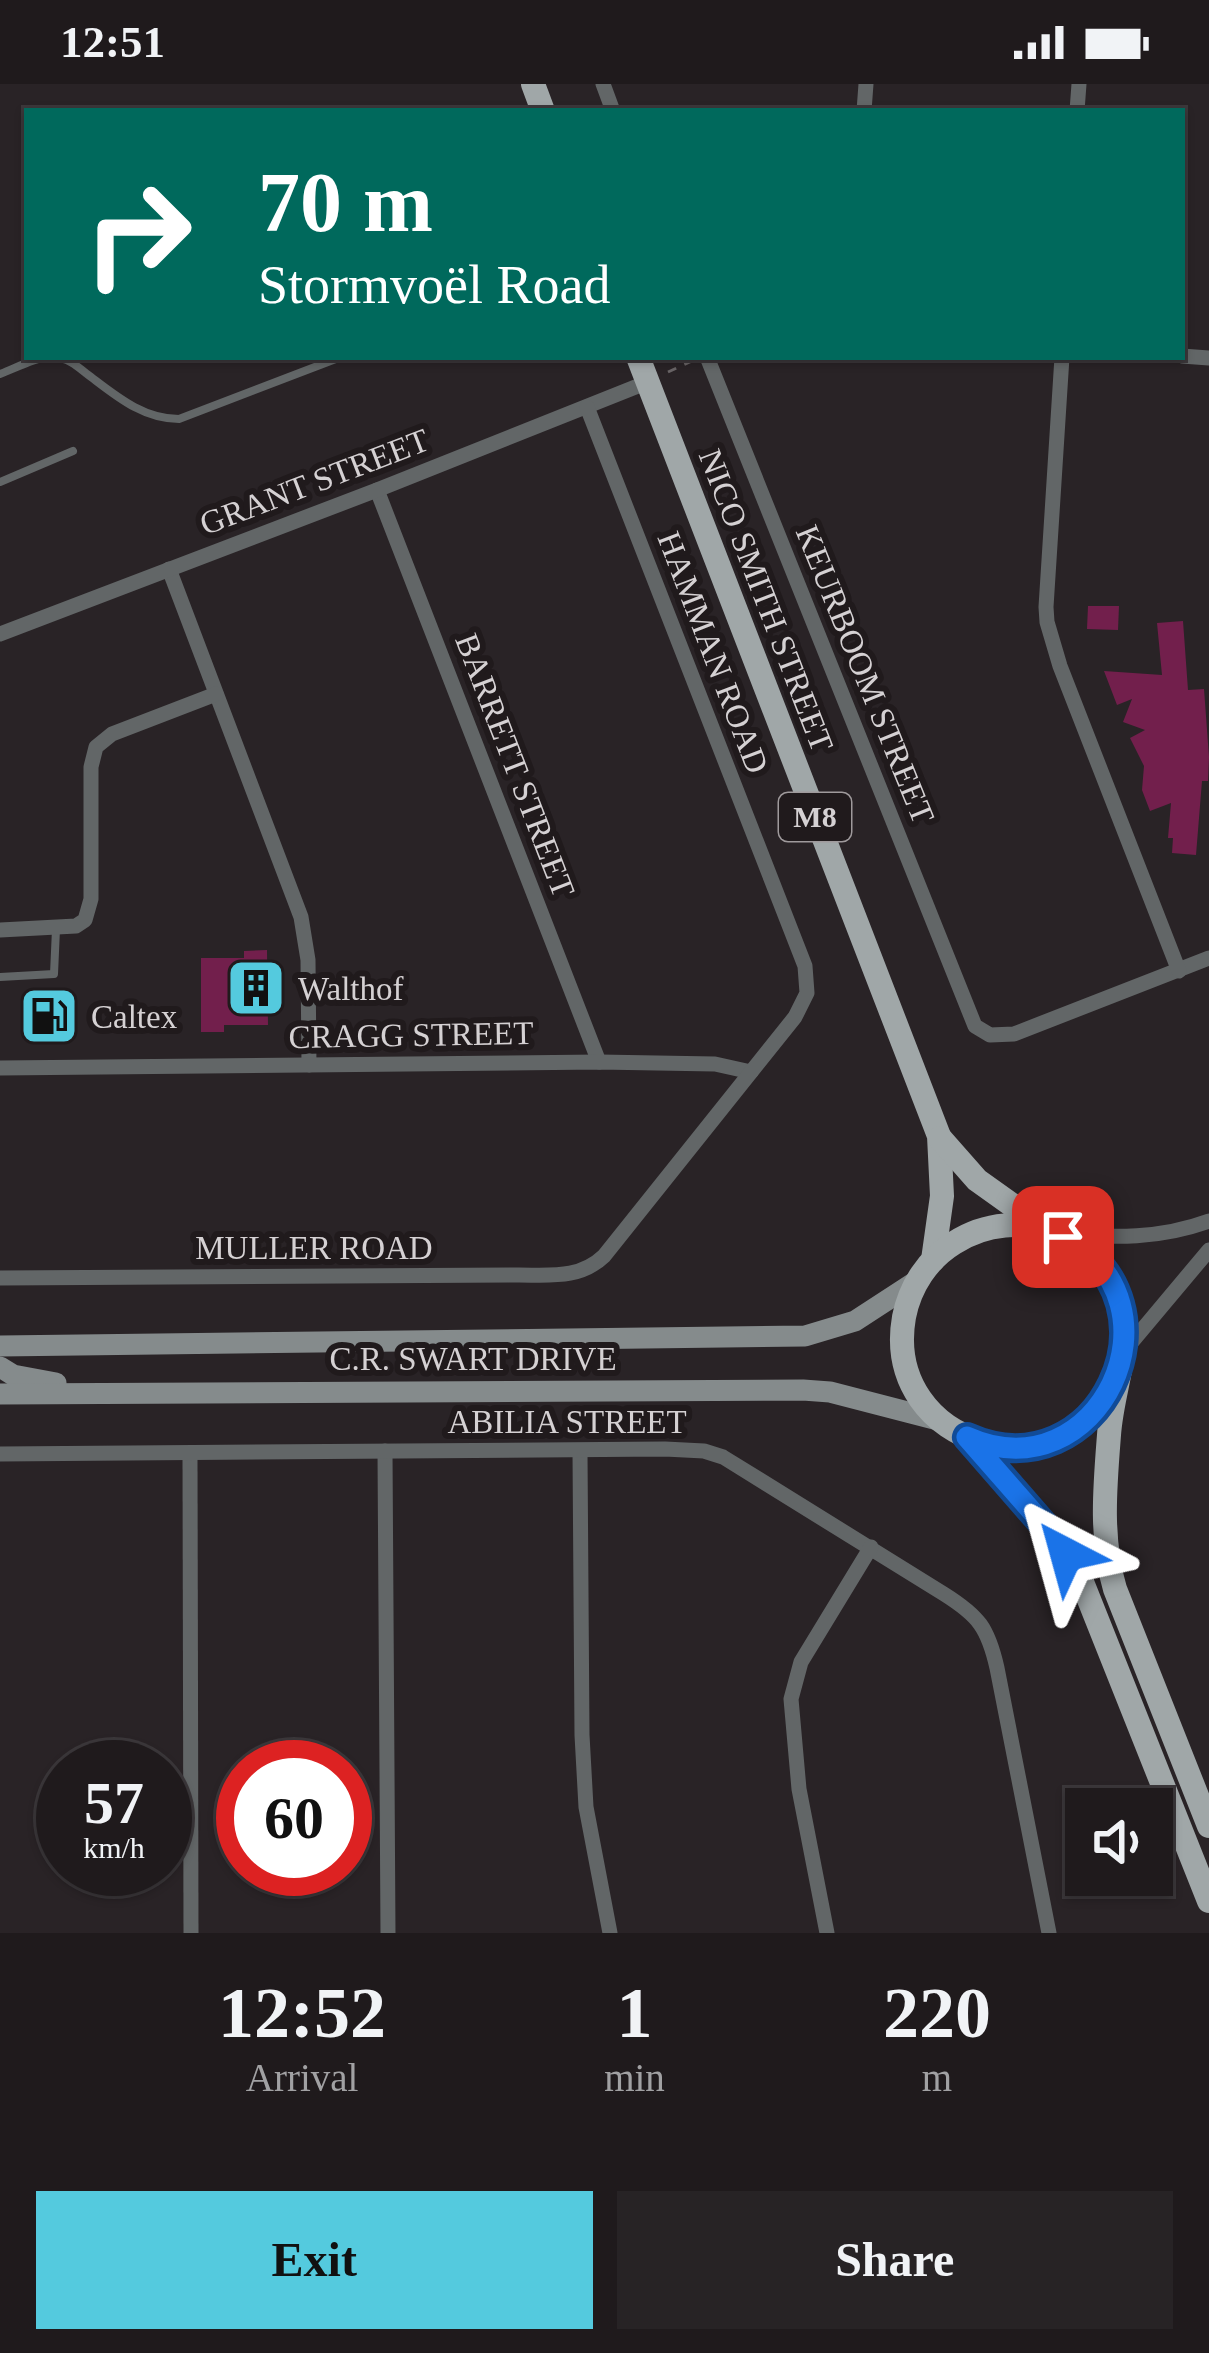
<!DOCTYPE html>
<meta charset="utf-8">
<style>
:root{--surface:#1f1a1c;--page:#272325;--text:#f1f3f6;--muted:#a1a1a3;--line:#3c383b;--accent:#54cade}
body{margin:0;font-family:"Times New Roman",serif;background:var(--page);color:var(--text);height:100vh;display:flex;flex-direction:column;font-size:45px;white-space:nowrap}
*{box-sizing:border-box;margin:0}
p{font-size:39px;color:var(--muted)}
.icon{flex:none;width:66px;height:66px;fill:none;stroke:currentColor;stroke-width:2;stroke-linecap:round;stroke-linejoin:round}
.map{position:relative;height:1849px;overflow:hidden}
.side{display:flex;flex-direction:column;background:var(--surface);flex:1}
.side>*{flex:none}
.guide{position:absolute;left:24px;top:24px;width:1161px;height:252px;border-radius:0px;box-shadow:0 3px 9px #0004,0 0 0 3px var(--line);background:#00695c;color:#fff;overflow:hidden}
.tools{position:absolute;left:1065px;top:1704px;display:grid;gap:24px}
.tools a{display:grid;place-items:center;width:108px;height:108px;border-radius:0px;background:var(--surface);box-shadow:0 3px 9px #0004,0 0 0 3px var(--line);font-size:60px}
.speed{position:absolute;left:36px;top:1656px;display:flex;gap:24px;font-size:60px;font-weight:700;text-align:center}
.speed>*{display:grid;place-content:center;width:156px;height:156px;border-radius:50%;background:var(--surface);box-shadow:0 3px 9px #0004,0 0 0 3px var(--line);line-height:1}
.speed small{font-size:30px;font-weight:400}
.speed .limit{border:18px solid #d22;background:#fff;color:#111}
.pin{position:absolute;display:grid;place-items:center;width:102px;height:102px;color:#fff;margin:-51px;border-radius:24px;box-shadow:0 6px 18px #0006}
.me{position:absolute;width:132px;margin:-66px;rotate:321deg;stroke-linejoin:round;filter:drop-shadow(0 0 9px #0008)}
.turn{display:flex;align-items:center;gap:42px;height:252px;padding:0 36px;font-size:54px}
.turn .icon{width:156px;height:156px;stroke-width:2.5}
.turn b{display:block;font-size:84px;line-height:102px}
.eta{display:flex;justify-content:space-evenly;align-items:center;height:204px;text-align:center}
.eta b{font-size:72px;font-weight:700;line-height:84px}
.action{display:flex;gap:24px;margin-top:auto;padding:24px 36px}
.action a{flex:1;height:138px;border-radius:0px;background:var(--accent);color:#111;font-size:48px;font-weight:700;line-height:138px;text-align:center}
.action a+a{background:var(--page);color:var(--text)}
.status{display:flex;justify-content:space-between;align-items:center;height:84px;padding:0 60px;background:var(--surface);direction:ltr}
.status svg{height:33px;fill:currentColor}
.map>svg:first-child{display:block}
.building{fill:#721f4c}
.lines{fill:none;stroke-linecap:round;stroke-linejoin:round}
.path{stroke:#696466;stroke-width:3;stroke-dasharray:9 9;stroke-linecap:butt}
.lane{stroke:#626667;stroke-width:8}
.street{stroke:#626667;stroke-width:15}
.secondary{stroke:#858b8c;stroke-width:21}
.primary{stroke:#a0a7a8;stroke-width:24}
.route-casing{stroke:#114b97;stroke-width:30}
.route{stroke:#1a73e8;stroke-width:21}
.labels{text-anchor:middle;stroke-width:12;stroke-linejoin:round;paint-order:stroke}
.shield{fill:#201a1c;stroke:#9f9a9c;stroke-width:3}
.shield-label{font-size:30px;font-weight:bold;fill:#d5d1d3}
.street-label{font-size:33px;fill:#d5d1d3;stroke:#201a1c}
.poi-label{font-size:33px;fill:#d5d1d3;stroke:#201a1c;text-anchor:start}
</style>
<div class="status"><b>12:51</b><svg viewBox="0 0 49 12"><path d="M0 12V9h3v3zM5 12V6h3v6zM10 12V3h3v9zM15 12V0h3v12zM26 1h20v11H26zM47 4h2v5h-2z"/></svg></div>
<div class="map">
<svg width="1209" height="1849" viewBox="0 0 1209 1849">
<rect width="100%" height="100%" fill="#292326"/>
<g class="building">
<path d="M1088,522h31l-1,24 -31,-1z"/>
<path d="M1183,537l5,69 16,-1 5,68 -1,24h-6l-6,74 -24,-2 1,-15h-5l3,-35 -21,8 -8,-21 2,-24 -14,-28 15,-8 -22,-8 9,-23 -15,6 -13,-34 58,4 -5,-52z"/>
<path d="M267,866l1,75h-44v7h-23v-74h43v-7z"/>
</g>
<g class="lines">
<path class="path" d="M668,288l24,-11"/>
<g class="lane">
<path d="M0,290c16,-6 37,-18 54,-17 14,1 23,9 33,17 28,21 55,45 92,45l162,-62"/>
<path d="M0,398l73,-31"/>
<path d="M0,893l54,-3 2,-45"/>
</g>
<g class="street">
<path d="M603,0l10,27"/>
<path d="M864,27l2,-27"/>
<path d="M1077,27l2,-27"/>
<path d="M1182,272l27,2"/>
<path d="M707,273l268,669 15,9 24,-1 195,-76"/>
<path d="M1062,273l-16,250 1,15 13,44 119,305"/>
<path d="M377,406l222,572"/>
<path d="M169,485l132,348 7,43 1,105"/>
<path d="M0,550l377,-144 271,-108"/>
<path d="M0,846l76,-4 9,-6 6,-21v-132l5,-20 16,-13 104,-40"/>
<path d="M0,984l599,-6 116,2 36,8"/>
<path d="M1063,1150c51,4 97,5 146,-13"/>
<path d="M0,1194l519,-3c32,0 61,4 85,-19l191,-239 12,-24 -2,-27 -218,-559"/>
<path d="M1126,1265l83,-99"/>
<path d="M385,1367l3,482"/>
<path d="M580,1368l2,283 4,72 24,126"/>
<path d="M190,1369l1,480"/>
<path d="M0,1370l665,-5 39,2 19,6 221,137c35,22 44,34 53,74l52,265"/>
<path d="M827,1849l-28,-144 -8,-90 10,-37 70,-115"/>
</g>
<g class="secondary">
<path d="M0,1262l805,-10 50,-15 63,-41"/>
<path d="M0,1283l13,8 43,8"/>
<path d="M0,1310l803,-4 27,2 112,29"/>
</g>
<g class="primary">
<path d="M533,0l10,27"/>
<path d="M638,273l301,779 3,60 -9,64"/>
<path d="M940,1054l37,42 63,45"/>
<path d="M1117,1292c-52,124 -236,72 -213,-59 6,-31 24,-58 50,-74 31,-20 70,-24 104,-8 43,18 70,64 66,110 -3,30 -13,59 -15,90 -4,51 -9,104 6,154l94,237"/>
<path d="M969,1356l74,84 37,53 129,324"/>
</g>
</g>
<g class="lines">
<defs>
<path id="route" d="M1063,1153c127,65 36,259 -96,200l76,87 23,30"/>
</defs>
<use href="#route" class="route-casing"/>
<use href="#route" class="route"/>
</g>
<defs>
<symbol id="building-square" viewBox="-11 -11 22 22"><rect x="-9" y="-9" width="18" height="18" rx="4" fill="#54cade" stroke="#201a1c"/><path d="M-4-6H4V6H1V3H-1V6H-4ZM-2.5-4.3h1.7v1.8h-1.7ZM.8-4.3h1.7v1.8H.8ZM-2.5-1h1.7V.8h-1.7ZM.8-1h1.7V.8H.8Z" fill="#111"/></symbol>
<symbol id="fuel-square" viewBox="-11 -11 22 22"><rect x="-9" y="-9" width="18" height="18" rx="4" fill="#54cade" stroke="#201a1c"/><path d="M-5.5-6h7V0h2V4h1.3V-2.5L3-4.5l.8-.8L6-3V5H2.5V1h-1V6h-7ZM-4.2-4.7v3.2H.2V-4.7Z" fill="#111"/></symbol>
</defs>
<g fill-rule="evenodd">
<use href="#building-square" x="223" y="871" width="66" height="66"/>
<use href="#fuel-square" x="16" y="899" width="66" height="66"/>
</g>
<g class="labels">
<rect class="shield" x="779" y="709" width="72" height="48" rx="9"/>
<g class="shield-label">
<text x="815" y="743">M8</text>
</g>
<g class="street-label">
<text transform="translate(314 397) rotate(-21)" y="12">GRANT STREET</text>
<text transform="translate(767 516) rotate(69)" y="12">NICO SMITH STREET</text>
<text transform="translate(714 568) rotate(69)" y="12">HAMMAN ROAD</text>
<text transform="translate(866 590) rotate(68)" y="12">KEURBOOM STREET</text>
<text transform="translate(516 681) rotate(69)" y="12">BARRETT STREET</text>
<text transform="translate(411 950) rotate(-1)" y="12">CRAGG STREET</text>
<text x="314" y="1175">MULLER ROAD</text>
<text x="473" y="1286">C.R. SWART DRIVE</text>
<text x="567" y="1349">ABILIA STREET</text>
</g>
<g class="poi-label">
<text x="298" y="916">Walthof</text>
<text x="91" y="944">Caltex</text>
</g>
</g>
</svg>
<div class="tools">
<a><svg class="icon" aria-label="sound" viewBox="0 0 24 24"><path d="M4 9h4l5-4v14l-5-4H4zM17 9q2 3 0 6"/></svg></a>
</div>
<div class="speed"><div>57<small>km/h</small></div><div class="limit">60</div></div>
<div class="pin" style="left:1063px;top:1153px;background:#d93025"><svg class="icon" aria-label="arrive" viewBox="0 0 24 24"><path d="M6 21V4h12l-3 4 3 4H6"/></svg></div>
<svg class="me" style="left:1066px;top:1470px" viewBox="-20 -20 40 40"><path d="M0-17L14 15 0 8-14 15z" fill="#1a73e8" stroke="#fff" stroke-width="4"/></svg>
<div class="guide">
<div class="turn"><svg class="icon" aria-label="right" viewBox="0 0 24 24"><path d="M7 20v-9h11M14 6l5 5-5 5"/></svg><div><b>70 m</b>Stormvoël Road</div></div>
</div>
</div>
<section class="side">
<div class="eta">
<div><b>12:52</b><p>Arrival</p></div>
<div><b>1</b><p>min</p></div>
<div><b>220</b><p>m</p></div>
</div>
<div class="action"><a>Exit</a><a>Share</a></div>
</section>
